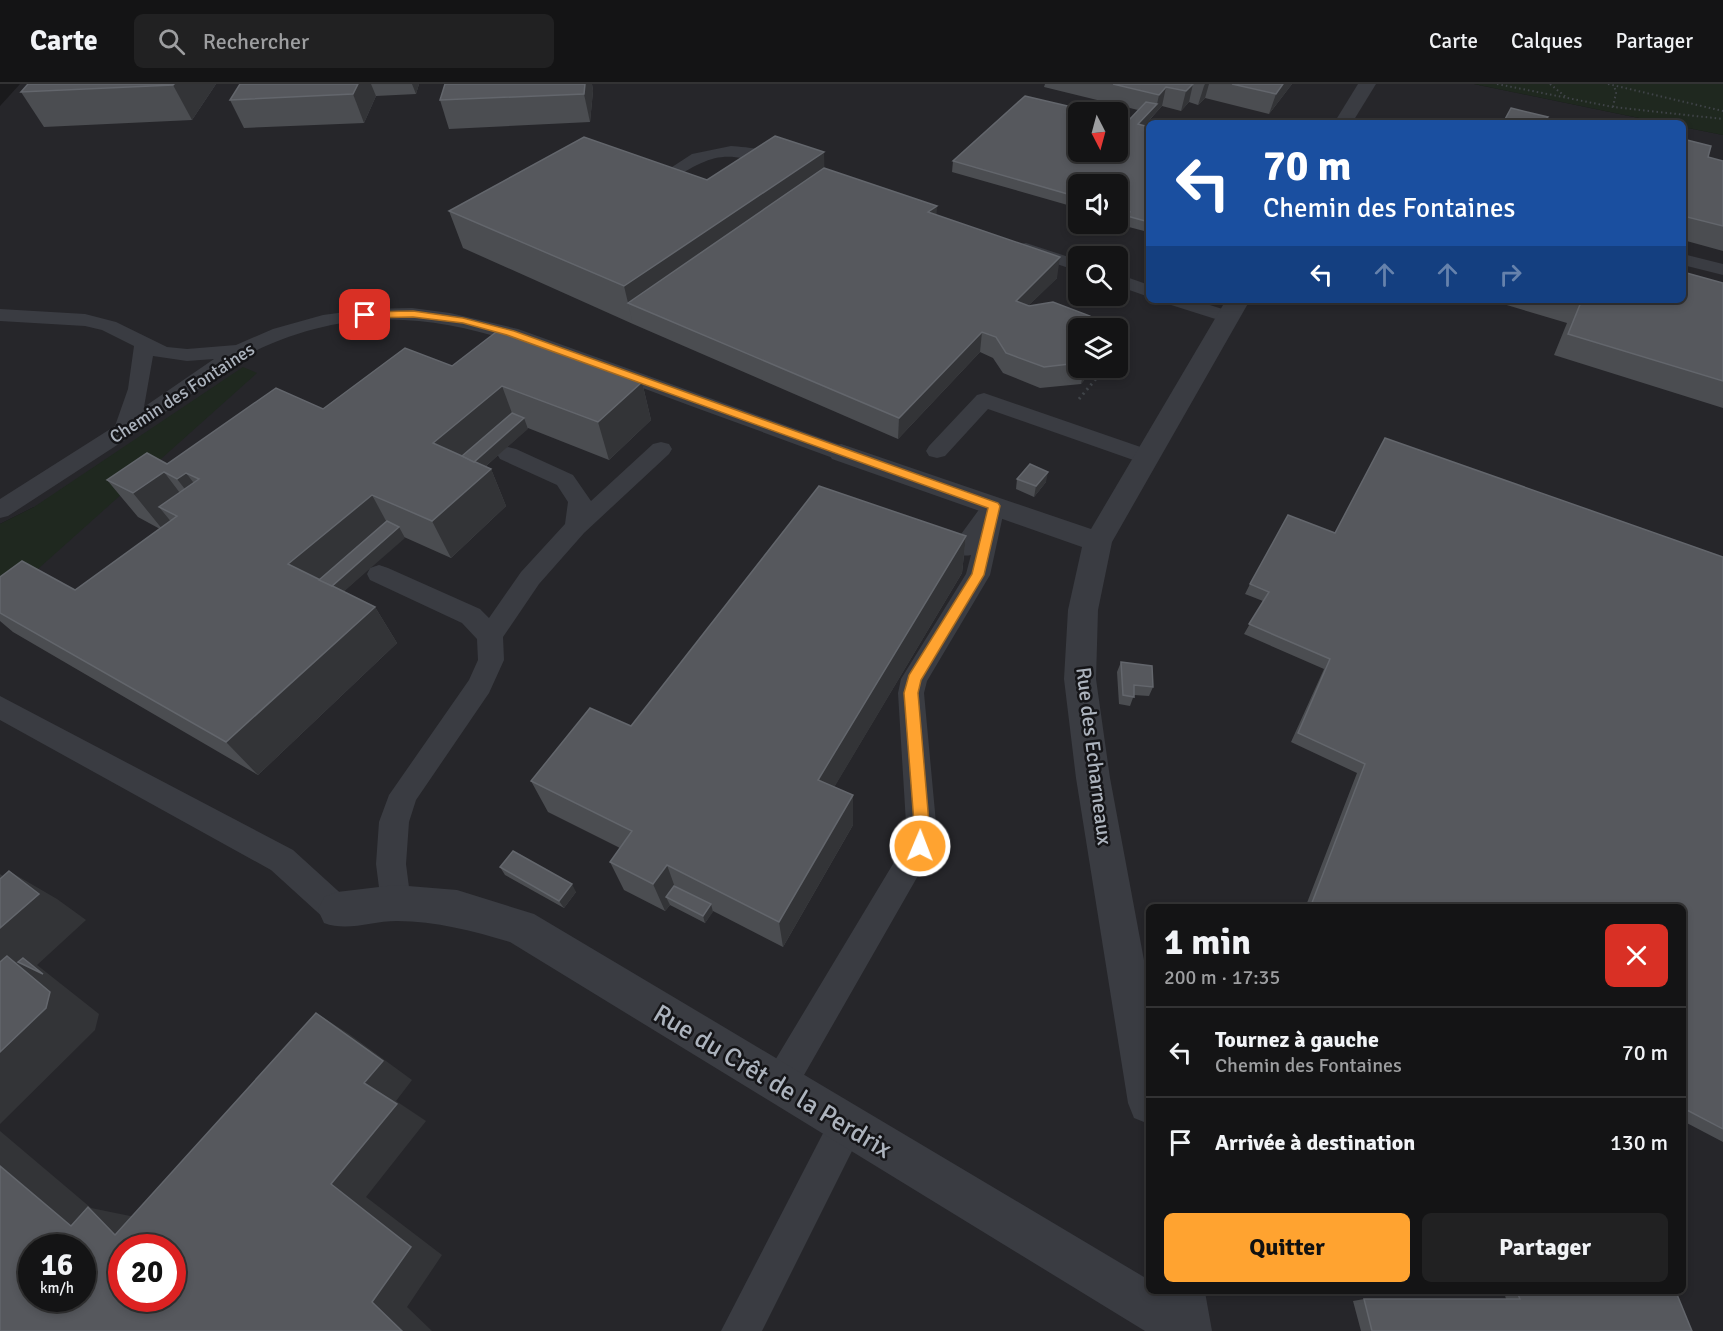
<!DOCTYPE html>
<html lang="fr">
<meta charset="utf-8">
<style>
:root{--surface:#141415;--page:#212122;--text:#f1f3f6;--muted:#9d9ea0;--line:#333334;--accent:#ffa330}
body{margin:0;font-family:Signika,sans-serif;background:var(--page);color:var(--text);height:100vh;display:flex;flex-direction:column;font-size:22px;white-space:nowrap}
*{box-sizing:border-box;margin:0}
p{font-size:20px;color:var(--muted)}
.icon{flex:none;width:33px;height:33px;fill:none;stroke:currentColor;stroke-width:2;stroke-linecap:round;stroke-linejoin:round}
.map{position:relative;flex:1;overflow:hidden}
.details{position:absolute;left:1146px;top:820px;width:540px;height:390px;display:flex;flex-direction:column;background:var(--surface);border-radius:9px;box-shadow:0 3px 9px #0003,0 0 0 2px var(--line)}
.details>*{flex:none}
.banner{position:absolute;left:1146px;top:36px;width:540px;height:183px;border-radius:9px;box-shadow:0 3px 9px #0003,0 0 0 2px var(--line);background:#1a4fa0;color:#fff;overflow:hidden}
.needle{width:39px;rotate:174deg}
.controls{position:absolute;left:1068px;top:18px;display:grid;gap:12px}
.controls a{display:grid;place-items:center;width:60px;height:60px;border-radius:9px;background:var(--surface);box-shadow:0 3px 9px #0003,0 0 0 2px var(--line);font-size:30px}
.speed{position:absolute;left:18px;top:1150px;display:flex;gap:12px;font-size:30px;font-weight:700;text-align:center}
.speed>*{display:grid;place-content:center;width:78px;height:78px;border-radius:50%;background:var(--surface);box-shadow:0 3px 9px #0003,0 0 0 2px var(--line);line-height:1}
.speed small{font-size:15px;font-weight:400}
.speed .limit{border:9px solid #d22;background:#fff;color:#111}
.pin{position:absolute;display:grid;place-items:center;width:51px;height:51px;color:#fff;margin:-26px;border-radius:12px;box-shadow:0 3px 9px #0006}
.me{position:absolute;width:66px;margin:-33px;rotate:1deg;stroke-linejoin:round;filter:drop-shadow(0 0 4px #0008)}
.turn{display:flex;align-items:center;gap:21px;height:126px;padding:0 18px;font-size:27px}
.turn .icon{width:78px;height:78px;stroke-width:2.5}
.turn b{display:block;font-size:42px;line-height:51px}
.lanes{display:flex;align-items:center;height:57px;padding:0 18px;background:#0003;justify-content:center;gap:30px;direction:ltr}
.lanes .off{opacity:.35}
.round{display:grid;place-items:center;flex:none;width:63px;height:63px;border-radius:9px;background:var(--page)}
.summary{display:flex;align-items:center;justify-content:space-between;height:102px;padding:0 18px}
h1{font-size:36px;font-weight:800;line-height:45px}
.action{display:flex;gap:12px;margin-top:auto;padding:12px 18px}
.action a{flex:1;height:69px;border-radius:9px;background:var(--accent);color:#111;font-size:24px;font-weight:800;line-height:69px;text-align:center}
.action a+a{background:var(--page);color:var(--text)}
ul{padding:0;list-style:none}
li{display:flex;align-items:center;gap:18px;height:90px;padding:0 18px;border-top:2px solid var(--line)}
li div{flex:1}
li b{display:block;font-size:22px}
li em{font-style:normal}
header{display:flex;align-items:center;gap:36px;box-sizing:border-box;height:84px;padding:0 30px;background:var(--surface);border-bottom:2px solid var(--line)}
header strong{font-size:28px}
nav{display:flex;gap:33px;margin-inline-start:auto;font-size:21px}
.search{width:420px;height:54px;background:var(--page);display:flex;align-items:center;gap:15px;box-sizing:border-box;padding:0 21px;border-radius:9px;color:var(--muted);font-size:22px}
.map>svg:first-child{display:block}
.built{fill:#26262a;fill-rule:evenodd}
.green{fill:#1f281f}
.lines{fill:none;stroke-linecap:round;stroke-linejoin:round}
.path-far1{stroke:#404449;stroke-width:2;stroke-dasharray:1.5 3;stroke-linecap:butt}
.path{stroke:#404449;stroke-width:3;stroke-dasharray:2 4;stroke-linecap:butt}
.service{fill:#3a3c42;fill-rule:evenodd}
.minor{fill:#3a3c42;fill-rule:evenodd}
.wall{fill:#4b4d51}
.shaded-wall{fill:#333437}
.building{fill:#56585d;stroke:#63666c;stroke-width:1.5;fill-rule:evenodd}
.route{fill:#ffa330;stroke:#a66a1f;stroke-width:1.5}
.labels{text-anchor:middle;stroke-width:5;stroke-linejoin:round;paint-order:stroke}
.far-street-label{font-size:18px;fill:#acb3bd;stroke:#151518}
.street-label{font-size:21px;fill:#acb3bd;stroke:#151518}
.near-street-label{font-size:26px;fill:#acb3bd;stroke:#151518}
</style>
<header>
<strong>Carte</strong>
<div class="search"><svg class="icon" aria-label="search" viewBox="0 0 24 24"><circle cx="10" cy="10" r="6"/><path d="M15 15l6 6"/></svg>Rechercher</div>
<nav><a>Carte</a><a>Calques</a><a>Partager</a></nav>
</header>
<div class="map">
<svg width="1723" height="1247" viewBox="0 0 1723 1247">
<rect width="100%" height="100%" fill="#1a1a1c"/>
<path class="built" d="M20,0h1454l189,39h-514v177h534v-173l40,8v1196h-1723v-728l34,-96 -34,17v-418zM1078,28h40v40h-40zM1078,100h40v40h-40zM1078,172h40v40h-40zM1078,244h40v40h-40zM1149,824h534v384h-534zM32,1164h50v51h-50zM122,1164h50v51h-50z"/>
<g class="green">
<path d="M1474,0h249v51l-40,-8v-4h-20z"/>
<path d="M243,283l14,6 -257,230v-79l34,-17z"/>
</g>
<g class="lines">
<g class="path-far1">
<path d="M1497,0l116,23 110,12"/>
<path d="M1550,0l17,14"/>
<path d="M1608,0l115,27"/>
<path d="M1613,23l3,-14 -2,-8"/>
</g>
<path class="path" d="M1079,315l26,-31"/>
<g class="service">
<path d="M731,62c16,1 53,5 63,17l-8,5c-65,-16 -66,-19 -123,17l-6,2 -8,-5 43,-28z"/>
<path d="M1026,159l52,17v11l-58,-19 -3,-4 3,-4z"/>
<path d="M1683,170l40,10v11l-40,-10z"/>
<path d="M1118,190l31,11v12l-31,-11z"/>
<path d="M1166,216h28l41,13 3,4 -3,4 -7,2 -60,-19z"/>
<path d="M412,224l38,5 68,16 331,119 3,5 -3,5 -8,2 -8,-2c-70,-26 -140,-51 -209,-77 -133,-49 -239,-96 -377,-26l-116,81 -123,80 -8,2v-19l115,-73 13,-37 6,-43 -32,-16 -17,-4 -85,-5v-12l85,5 31,8 51,25 20,2 49,-4 37,-16 50,-14 45,-6zM153,272l34,5 27,-2 -70,48z"/>
<path d="M984,309l171,59 3,5 -3,5 -8,2 -8,-2 -151,-53 -43,47 -8,2 -8,-2 -3,-5 3,-5 48,-51z"/>
<path d="M661,358l8,2 3,5 -3,5 -85,79 -45,51 -36,53 1,23 -15,33 -73,107 -7,22 -3,42 5,39 -4,10 -11,4 -11,-4 -4,-10 -5,-39 3,-42 10,-27 80,-115 9,-20 -1,-21 -15,-16 -92,-43 -3,-6 3,-6 9,-3 9,3 92,41 9,9 32,-46 44,-48 3,-22 -11,-17 -57,-26 -3,-5 3,-5 8,-2 8,2 57,26 18,26 62,-57z"/>
<path d="M994,414l8,2 3,6 -15,69 -63,106 -3,12 12,130 -1,23 -143,250 -12,5 -12,-5 -5,-12 5,-12 137,-228 1,-21 -8,-130 3,-14 65,-105 5,-19c-13,3 -45,-8 -52,-19l4,-6 8,-2 28,9 27,-37z"/>
<path d="M0,612l293,154 55,50 5,10 -5,10 -11,5 -11,-5 -55,-50 -271,-150z"/>
<path d="M847,1023l13,5 5,13 -103,206h-41l113,-219z"/>
</g>
<g class="minor">
<path d="M1358,0h18l-24,39h-18z"/>
<path d="M1226,216h24l-138,242 -14,68 -2,69 14,99 39,209v137l-15,-6 -6,-15 -52,-325 -12,-99 4,-69 14,-63 -250,-88 -4,-6 4,-6 9,-3 9,3 241,82z"/>
<path d="M396,801l61,5 77,24 615,366v12h56l7,39h-67l-635,-389c-37,-11 -74,-21 -113,-21 -26,0 -49,11 -73,2l-6,-13 6,-13 13,-5z"/>
</g>
</g>
<g class="wall">
<path d="M28,0h188l-24,36 -148,7 -23,-35z"/>
<path d="M240,0h179l-3,10 -40,2 -12,27 -120,5 -14,-28z"/>
<path d="M585,0h7l1,7 -3,31 -141,7 -9,-29z"/>
<path d="M1045,0h247l-23,30 -64,-16 -7,7 -9,-3 -8,9 -19,-5 -18,20 5,1v104l-1,1 -23,-6 1,-4 -8,-3v-35h-40v24l-126,-36 1,-11 175,-40 10,-11 -94,-23z"/>
<path d="M1683,55l25,18 15,4v90l-40,-11z"/>
<path d="M824,68v16l112,47 121,63 -28,27 49,23v40h16l-13,16 -41,4 -37,-15 -10,-15 -13,-6 -82,87 -265,-115 -170,-76 -14,-37 258,-31z"/>
<path d="M1723,199v125l-169,-53 13,-32 -77,-23h193z"/>
<path d="M452,282l190,16 9,38 -42,40 -81,-32 -43,39 6,2 15,37 -55,52 -47,-21 -61,55 32,15 22,36 -139,132 -245,-143 -13,-11v-44l75,13 85,-61 -22,-12 -31,-37 60,-16 156,-55z"/>
<path d="M1017,395l29,3 -12,15 -18,-8z"/>
<path d="M1335,449l388,24v585l-40,-21v-213h-378l52,-135 -66,-31 33,-73 -80,-35 19,-33 -18,-7 5,-10z"/>
<path d="M966,452l-4,37 -128,214 19,8v30l-70,122 -70,-36 -8,12 -35,-18 -5,6 -41,-21 -14,-28 10,-14 -72,-36 -17,-31 100,-55z"/>
<path d="M1121,578l32,25 -4,9 -15,-1 -4,11 -11,-2 -2,-32z"/>
<path d="M500,783l76,25 -12,16 -59,-33z"/>
<path d="M1504,1208h172l16,39h-331l-8,-30 11,-2h142z"/>
</g>
<g class="shaded-wall">
<path d="M174,0h42l-24,36 -19,-35z"/>
<path d="M358,0h13l5,12 -12,27 -11,-29z"/>
<path d="M412,0h7l-3,10z"/>
<path d="M585,0h7l1,7 -3,31 -6,-28z"/>
<path d="M1193,0l-4,18 -8,9 5,-20z"/>
<path d="M1205,0h4l-4,14 -7,7 6,-19z"/>
<path d="M1283,0h9l-23,30 7,-20z"/>
<path d="M1166,3l-4,19 -26,28 2,-10 19,-20 2,-9z"/>
<path d="M824,68l1,36 -197,115 5,21 -9,-38z"/>
<path d="M937,122l-1,19 -8,-13z"/>
<path d="M1060,173l-3,21 -44,43 3,-20z"/>
<path d="M982,248l-2,20 -82,87 1,-21z"/>
<path d="M1084,284h10l-13,16z"/>
<path d="M642,298l9,38 -42,40 -11,-38z"/>
<path d="M502,302l14,38 -59,52 -24,-33z"/>
<path d="M524,334l4,11 -66,58 -4,-11z"/>
<path d="M491,385l15,37 -55,52 -19,-37z"/>
<path d="M164,388l29,38 -34,-3 14,17 -10,6 -30,-37z"/>
<path d="M1048,388l-2,10 -12,15 2,-11z"/>
<path d="M186,389l29,37 -9,6 -29,-37z"/>
<path d="M372,411l20,37 -75,65 -29,-33z"/>
<path d="M399,443l6,11 -79,69 -8,-10z"/>
<path d="M966,452l-4,37 -142,238 -2,-31z"/>
<path d="M375,523l22,36 -139,132 -32,-33z"/>
<path d="M853,711v30l-70,122 -4,-25z"/>
<path d="M667,781l10,28 -11,4 4,8 -5,6 -12,-27z"/>
<path d="M9,787l48,28 29,21 -49,45 62,49 -4,16 -95,94v-250l34,24z"/>
<path d="M572,800l4,8 -12,16 -5,-7z"/>
<path d="M711,820l2,8 -8,11 -2,-7z"/>
<path d="M316,929l33,21 63,46 -16,21 30,20 -60,76 76,58 -35,52 25,24h-30l-30,-29 -41,-118 33,-101z"/>
<path d="M0,1047l91,77 49,10 -25,17 -44,-9 -71,-60z"/>
</g>
<g class="building">
<path d="M28,0h146l-1,1 -152,7z"/>
<path d="M240,0h118l-5,10 -123,6z"/>
<path d="M445,0h140l-1,10 -144,6z"/>
<path d="M1113,0h80l-7,7 -20,-4 -7,8z"/>
<path d="M1232,0h51l-7,10z"/>
<path d="M1025,12l68,16h-15v40h40v-33l10,2 18,-19 11,2 -19,20 11,3v95l-22,-6 3,-4 -12,-4v-24h-40v13l-125,-36z"/>
<path d="M1511,24l37,9 -2,2 17,4h-60z"/>
<path d="M775,52l49,16 -200,134 -175,-75 135,-74 123,43z"/>
<path d="M1683,55l28,7 -3,11 15,4v65l-40,-10z"/>
<path d="M824,84l113,38 -9,6 132,45 -44,44 13,5 24,-4 37,14 8,12h-20v35l-34,4 -38,-14 -10,-16 -14,-5 -83,86 -271,-115z"/>
<path d="M1683,188l40,11v98l-155,-47 13,-32 -8,-2h110z"/>
<path d="M500,245l142,53 -44,40 -96,-36 -69,57 58,26 -59,52 -60,-26 -84,69 87,43 -149,135 -226,-129v-36l22,-16 53,29 102,-74 -18,-9 40,-28 -13,-6 -9,6 -13,-7 -31,21 -26,-13 40,-27 20,11 109,-76 47,21 82,-61 47,18z"/>
<path d="M512,329l12,5 -50,44 -12,-6z"/>
<path d="M1385,354l338,119v572l-40,-21v-200h-373l55,-144 -67,-31 32,-74 -81,-35 20,-32 -19,-8 38,-69 47,18z"/>
<path d="M1030,380l18,8 -12,14 -19,-7z"/>
<path d="M819,402l147,50 -148,244 35,15 -74,127 -112,-57 -14,19 -43,-22 22,-31 -101,-50 59,-73 41,18z"/>
<path d="M387,437l12,6 -67,59 -13,-6z"/>
<path d="M1121,578l31,4 1,21 -19,-2v12l-11,-2z"/>
<path d="M513,767l59,33 -13,17 -59,-34z"/>
<path d="M9,787l30,23 -39,34v-49z"/>
<path d="M674,802l37,18 -8,12 -37,-19z"/>
<path d="M7,872l43,36 -4,16 -46,44v-90z"/>
<path d="M23,874l20,16 -25,-12z"/>
<path d="M316,929l67,48 -19,22 33,21 -66,80 80,63 -39,55 30,29h-402v-165l71,60 17,-19 27,28zM32,1164h50v51h-50zM122,1164h50v51h-50z"/>
<path d="M1517,1208h159l16,39h-320l-8,-32h156z"/>
</g>
<path class="route" d="M413,227l50,7 51,13 484,172 2,3 -16,69 -63,105 -3,13 11,130 -4,28 -5,2 -5,-2 -3,-5 2,-23 -10,-130 5,-18 63,-101 16,-66 -481,-173 -44,-12 -50,-6 -48,1 -5,-3 5,-3z"/>
<g class="labels">
<g class="far-street-label">
<text transform="translate(182 309) rotate(-33)" y="6">Chemin des Fontaines</text>
</g>
<g class="street-label">
<text transform="translate(1094 672) rotate(83)" y="7">Rue des Echarneaux</text>
</g>
<g class="near-street-label">
<text transform="translate(773 997) rotate(31)" y="9">Rue du Crêt de la Perdrix</text>
</g>
</g>
</svg>
<div class="controls">
<a><svg class="needle" viewBox="-14 -14 28 28"><path d="M0-13l5 13h-10z" fill="#e53935"/><path d="M0 13l5-13h-10z" fill="#9d9ea0"/></svg></a>
<a><svg class="icon" aria-label="sound" viewBox="0 0 24 24"><path d="M4 9h4l5-4v14l-5-4H4zM17 9q2 3 0 6"/></svg></a>
<a><svg class="icon" aria-label="search" viewBox="0 0 24 24"><circle cx="10" cy="10" r="6"/><path d="M15 15l6 6"/></svg></a>
<a><svg class="icon" aria-label="layers" viewBox="0 0 24 24"><path d="M12 4l9 5-9 5-9-5zM3 14l9 5 9-5"/></svg></a>
</div>
<div class="speed"><div>16<small>km/h</small></div><div class="limit">20</div></div>
<div class="pin" style="left:365px;top:231px;background:#d93025"><svg class="icon" aria-label="arrive" viewBox="0 0 24 24"><path d="M6 21V4h12l-3 4 3 4H6"/></svg></div>
<svg class="me" style="left:920px;top:762px" viewBox="-20 -20 40 40"><circle r="17" fill="#ffa330" stroke="#fff" stroke-width="3"/><path d="M0-11L8 9 0 5-8 9z" fill="#fff"/></svg>
<div class="banner">
<div class="turn"><svg class="icon" aria-label="left" viewBox="0 0 24 24"><path d="M17 20v-9H6M10 6l-5 5 5 5"/></svg><div><b>70 m</b>Chemin des Fontaines</div></div>
<div class="lanes"><svg class="icon" aria-label="left" viewBox="0 0 24 24"><path d="M17 20v-9H6M10 6l-5 5 5 5"/></svg><svg class="icon off" aria-label="ahead" viewBox="0 0 24 24"><path d="M12 20V5M6 11l6-6 6 6"/></svg><svg class="icon off" aria-label="ahead" viewBox="0 0 24 24"><path d="M12 20V5M6 11l6-6 6 6"/></svg><svg class="icon off" aria-label="right" viewBox="0 0 24 24"><path d="M7 20v-9h11M14 6l5 5-5 5"/></svg></div>
</div>
<section class="details">
<div class="summary"><div><h1>1 min</h1><p>200 m · 17:35</p></div><a class="round" style="background:#d93025;color:#fff"><svg class="icon" aria-label="close" viewBox="0 0 24 24"><path d="M6 6l12 12M18 6L6 18"/></svg></a></div>
<ul>
<li><svg class="icon" aria-label="left" viewBox="0 0 24 24"><path d="M17 20v-9H6M10 6l-5 5 5 5"/></svg><div><b>Tournez à gauche</b><p>Chemin des Fontaines</p></div><em>70 m</em></li>
<li><svg class="icon" aria-label="arrive" viewBox="0 0 24 24"><path d="M6 21V4h12l-3 4 3 4H6"/></svg><div><b>Arrivée à destination</b></div><em>130 m</em></li>
</ul>
<div class="action"><a>Quitter</a><a>Partager</a></div>
</section>
</div>
